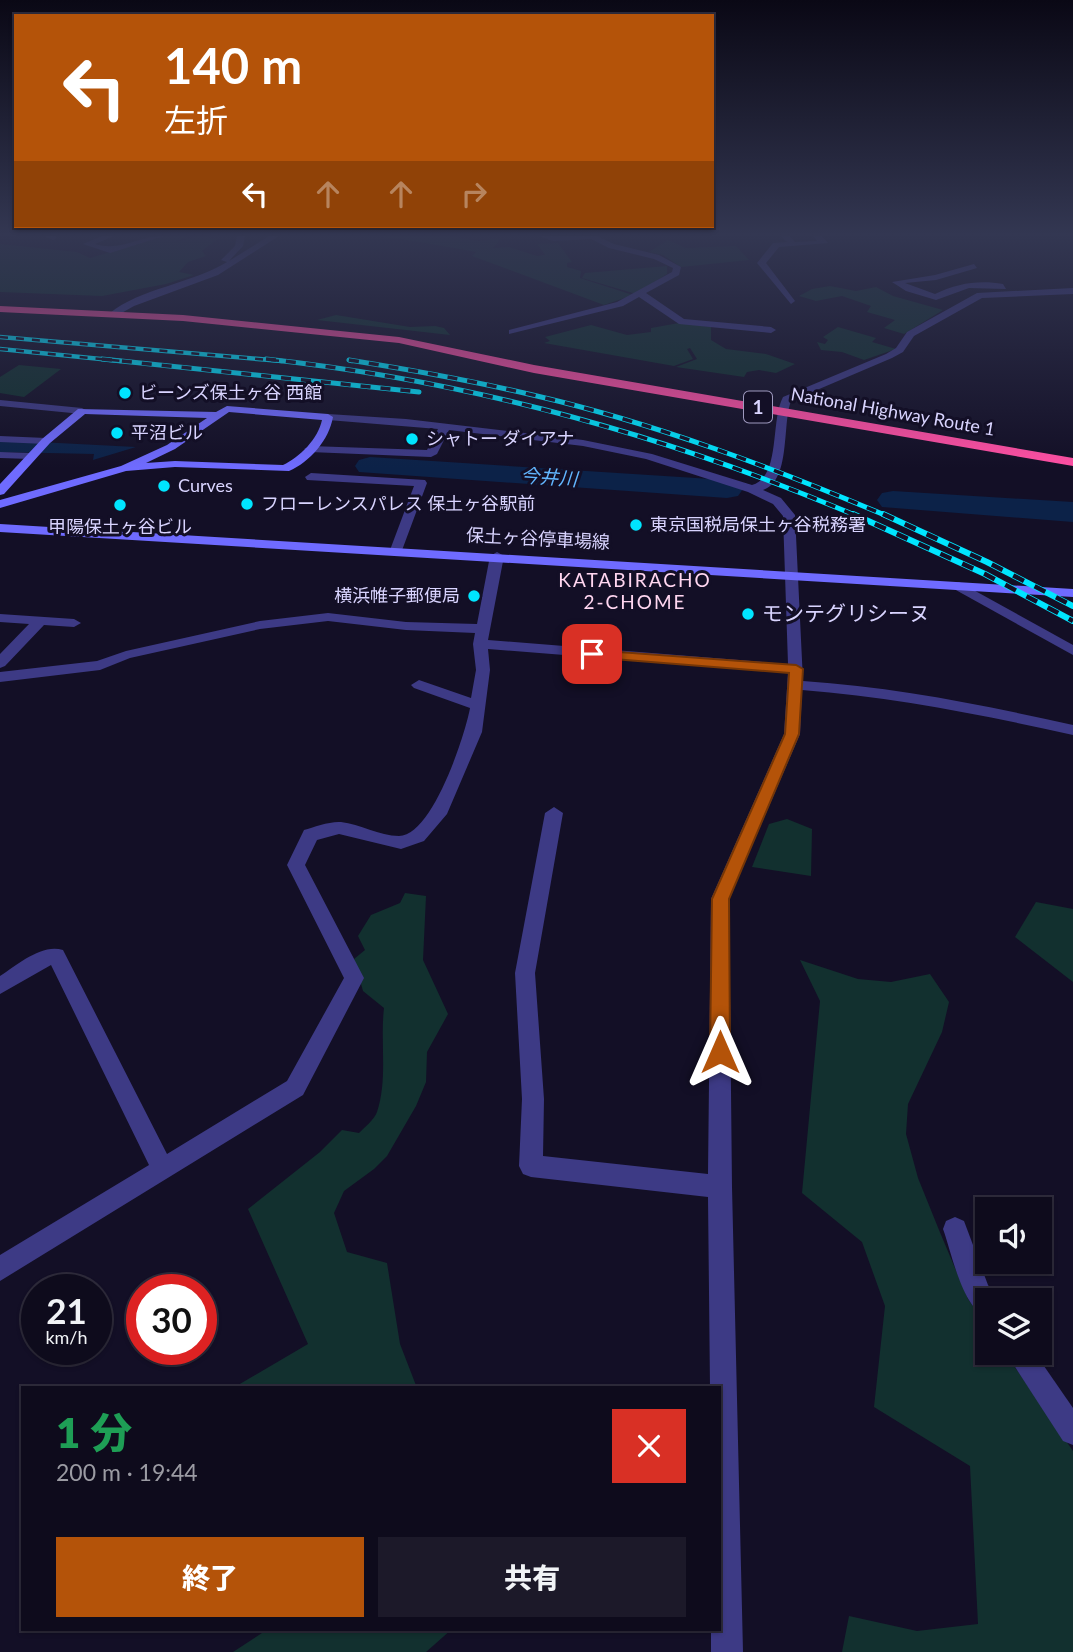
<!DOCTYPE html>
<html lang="ja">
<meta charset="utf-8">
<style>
:root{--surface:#0e0b1c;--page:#1c1929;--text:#f1f3f6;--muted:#9b9ba3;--line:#2e2b3b;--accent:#b45309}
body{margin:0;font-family:Lato,"Noto Sans JP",sans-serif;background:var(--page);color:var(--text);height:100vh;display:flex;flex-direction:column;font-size:26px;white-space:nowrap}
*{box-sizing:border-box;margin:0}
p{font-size:23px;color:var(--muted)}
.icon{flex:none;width:38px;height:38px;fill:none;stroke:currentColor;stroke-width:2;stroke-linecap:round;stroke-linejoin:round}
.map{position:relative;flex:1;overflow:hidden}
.drawer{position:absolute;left:21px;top:1386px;width:700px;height:245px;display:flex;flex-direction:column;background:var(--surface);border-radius:0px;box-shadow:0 2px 5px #0004,0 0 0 2px var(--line)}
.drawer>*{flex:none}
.banner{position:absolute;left:14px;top:14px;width:700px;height:214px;border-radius:0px;box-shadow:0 2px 5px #0004,0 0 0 2px var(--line);background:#b45309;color:#fff;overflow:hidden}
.controls{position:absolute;left:975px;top:1197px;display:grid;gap:14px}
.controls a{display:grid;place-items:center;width:77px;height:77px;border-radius:0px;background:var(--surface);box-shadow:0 2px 5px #0004,0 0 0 2px var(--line);font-size:35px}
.speed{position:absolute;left:21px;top:1274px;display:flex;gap:14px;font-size:35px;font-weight:700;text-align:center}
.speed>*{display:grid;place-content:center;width:91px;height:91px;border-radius:50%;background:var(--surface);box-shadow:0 2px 5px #0004,0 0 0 2px var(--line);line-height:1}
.speed small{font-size:18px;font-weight:400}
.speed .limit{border:10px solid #d22;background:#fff;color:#111}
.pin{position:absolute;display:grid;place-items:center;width:60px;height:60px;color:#fff;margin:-30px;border-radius:14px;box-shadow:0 4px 10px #0006}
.me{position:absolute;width:77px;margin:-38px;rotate:0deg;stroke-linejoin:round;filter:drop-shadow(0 0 5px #0008)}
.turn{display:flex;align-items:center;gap:24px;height:147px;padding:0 35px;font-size:32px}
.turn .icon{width:91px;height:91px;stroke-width:2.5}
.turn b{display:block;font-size:49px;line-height:60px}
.lanes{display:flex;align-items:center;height:66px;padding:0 35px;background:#0003;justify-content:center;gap:35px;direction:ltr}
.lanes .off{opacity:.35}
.round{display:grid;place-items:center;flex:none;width:74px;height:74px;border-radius:0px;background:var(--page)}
.head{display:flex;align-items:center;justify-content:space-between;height:119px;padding:0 35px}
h1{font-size:42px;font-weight:800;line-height:52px;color:#1e9e55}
.cta{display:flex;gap:14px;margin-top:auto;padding:14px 35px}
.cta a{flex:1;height:80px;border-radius:0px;background:var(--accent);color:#fff;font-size:28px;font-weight:800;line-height:80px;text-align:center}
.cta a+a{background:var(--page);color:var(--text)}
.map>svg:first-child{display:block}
.green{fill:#12302f}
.water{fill:#0c2248}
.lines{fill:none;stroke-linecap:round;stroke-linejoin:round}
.river{fill:#0c2248;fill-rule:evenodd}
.street{fill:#3d3a85;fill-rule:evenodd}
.secondary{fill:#6f6bff;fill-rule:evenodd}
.highway{fill:#ff4fa3;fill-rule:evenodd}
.rail-far2-casing{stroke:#00e5ff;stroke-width:4.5}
.rail-far1-casing{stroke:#00e5ff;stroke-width:5}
.rail-casing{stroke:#00e5ff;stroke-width:6}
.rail-far2{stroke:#130f26;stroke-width:2.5;stroke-dasharray:8;stroke-linecap:butt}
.rail-far1{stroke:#130f26;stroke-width:3.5;stroke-dasharray:10;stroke-linecap:butt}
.rail{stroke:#130f26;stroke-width:4.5;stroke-dasharray:12;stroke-linecap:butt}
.route{fill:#b45309;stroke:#753606;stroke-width:2}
.poi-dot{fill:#00e5ff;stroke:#130f26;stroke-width:2.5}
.labels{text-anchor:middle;stroke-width:6;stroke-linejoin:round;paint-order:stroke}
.far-poi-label{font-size:18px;fill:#d9d4ff;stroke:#130f26;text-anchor:start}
.far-street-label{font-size:18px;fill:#d9d4ff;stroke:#130f26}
.shield{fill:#130f26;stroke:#9e99be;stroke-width:2}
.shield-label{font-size:19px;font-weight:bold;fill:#d9d4ff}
.far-water-label{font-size:19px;font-style:italic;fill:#62b6ff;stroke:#130f26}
.far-neighbourhood-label{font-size:19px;letter-spacing:2px;fill:#ffd6f0;stroke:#130f26}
.poi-label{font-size:21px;fill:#d9d4ff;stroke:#130f26;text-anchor:start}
</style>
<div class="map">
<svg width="1073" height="1652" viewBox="0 0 1073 1652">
<rect width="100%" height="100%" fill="#130f26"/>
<g class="green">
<path d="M165,236h22l-11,6 22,-6 19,3 -15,12 4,5 -18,6 -9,10 15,3 -28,9 -64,12 -102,-4v-48l77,8 13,6z"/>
<path d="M377,236h70l32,5 20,-3v3l-6,7 16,-1 28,9 8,-1 -8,-11 21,-1 14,19 -5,1v4l14,4 -1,7 53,17 -29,10 -132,-49 4,-4c-33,-6 -66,-12 -99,-16z"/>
<path d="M668,240l18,8 50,-2 13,14 -68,7 -18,-12 -14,-3z"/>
<path d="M667,266v8l-31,20 -54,-16 3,-5z"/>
<path d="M830,286l26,5 20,-4 17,9 50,14 -39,24 -20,-6 11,-8 -28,-8 4,-6 -29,-10 -26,5 -17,-5 13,-7z"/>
<path d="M336,315l74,12 25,-1 9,2 6,7 -133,-15z"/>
<path d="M679,323l32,4v13l15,9 40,5 29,10 -19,9 -17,-3 -12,2 -3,5 -68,-10 21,-8 -7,-11 -3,1 6,10 -19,7 -130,-23 6,-2 -5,-4 46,-12 36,10 24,-3v-4z"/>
<path d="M838,327l38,11 -4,4 24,7 -32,11 -22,-8 -21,-2 -4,-8 8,2 3,-4 -5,-3z"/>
<path d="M19,365l42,4 -37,28 -24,-4v-16z"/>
<path d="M787,819l25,10 -1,47 -59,-9 17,-43z"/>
<path d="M405,893l21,3 -3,64 25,54 -21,38 -1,30 -10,24 -29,50 -13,13 -30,22 -10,22 13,39 40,11 13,81 17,44h-184l75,-44 -60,-135 72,-57 22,-22 17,3c6,-6 15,-13 18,-21 11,-33 3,-70 7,-104l-21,-17 -9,-32 11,-9 -7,-14 13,-21 29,-12z"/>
<path d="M1036,902l37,7v73l-58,-45z"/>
<path d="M800,960l58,19 33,3 39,-8 19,28 -7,30 -34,72 -2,30 12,44 21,52 29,69 19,27v27h18l68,98v201h-231l7,-36 68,15 61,-7 -8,-158 -96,-59 11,-101 -23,-64 -60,-49 18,-192z"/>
<path d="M268,1629h184l-26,23h-193z"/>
</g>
<path class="water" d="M0,440l136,7 -43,13 1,-6 -94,-2z"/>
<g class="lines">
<g class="river">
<path d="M370,457l357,23 11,2 5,7 -5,7 -11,2 -368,-26 -4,-6 4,-6z"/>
<path d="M893,491l180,11v20l-191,-15 -5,-7 5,-7z"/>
</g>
<g class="street">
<path d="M44,236h12l1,2 -4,2z"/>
<path d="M102,236h12l-19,8c25,8 43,-8 69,-8l-54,17 -27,-9z"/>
<path d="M237,236h8l-2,10 -14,15 40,-25h10l-61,39 -84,31 -16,9 -8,-2c29,-24 83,-30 117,-51l-6,-2 14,-14z"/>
<path d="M539,236h58l17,8 45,11 22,12 -2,8 -33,18 38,26 87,8 5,3 -5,3 -92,-9 -40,-27 -16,9 -114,28v-4l108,-28 55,-30 1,-4 -19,-9 -45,-11 -18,-9 -38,2z"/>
<path d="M781,236h9l5,6 22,-1 -4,-5h9l6,7 -49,4 -13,16 29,38 -4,3 -34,-41 16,-20 14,-1z"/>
<path d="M974,264l3,4 -41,12 -31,3 30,11c23,-11 44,-14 68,-10l3,5 -37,-1 -33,12 -30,-9 -14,-9 43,-7z"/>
<path d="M1073,288v6l-91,4 -68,38 -11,16 -11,6 -101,43c-9,23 0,80 -28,89l18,8 14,17 8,166c92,6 180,24 270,44v10c-90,-20 -179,-38 -271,-45l-2,44 -71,165 3,288 11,465h-32v-23h8v-241h-9l-2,-191 -177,-20 -8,-3 -4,-8 3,-67 -7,-126 30,-160 9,-6 9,6 -28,160 9,126 -1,57 165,18 3,-275 73,-165 4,-61 -300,-24 2,21 -8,62 -35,82 -23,27 -23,8 -62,-15 -22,6 -12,25 59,113 -61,117 -303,186v-26l149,-90 -98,-200 -51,29v-18c17,-11 42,-33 63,-26l104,204 120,-73 57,-103 -57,-113 17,-35c10,-3 26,-9 37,-8 19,2 38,14 58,14 33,0 66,-100 71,-128l-56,-20 -3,-3 8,-5 52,18 5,-28 -3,-26 2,-11 -69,-3 -78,-9 -68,8 -130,29 -30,12 -100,12v-10l97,-11 29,-10 134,-30 68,-8 78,9 71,2 13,-68 7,-4 7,4 -16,84 300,24 -5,-148 -10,-12 -25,-12 -102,-33 -63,-13 -134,-16 -12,24 -6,3 -121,-5 -6,-3 6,-3 117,4 11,-21 -110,-9 -5,-3 5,-3 78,5 177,21 69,14 100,31c29,-8 18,-64 31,-88l103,-43 10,-6 11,-16 70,-39z"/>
<path d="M0,400l82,8 5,3 -5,3 -82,-8z"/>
<path d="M0,436l46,2 6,3 -6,3 -46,-2z"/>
<path d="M0,452l31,1 6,3 -6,3 -31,-1z"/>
<path d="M311,473l114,7 2,3 -26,70h-10l-1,-3 24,-64 -107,-6 -2,-3z"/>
<path d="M959,582l114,63v10l-119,-66v-6z"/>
<path d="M0,614l74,5 7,4 -7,4 -30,-2 -39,41 -5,2v-14l29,-30 -29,-2z"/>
<path d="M955,1217l9,4 24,64 10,15h-11v18c-25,-11 -35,-64 -44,-89l3,-8z"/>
<path d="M1006,1353h29l38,55v37l-10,-4z"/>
</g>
<g class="secondary">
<path d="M227,406l101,8 5,3c-4,23 -23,45 -44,54l-114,-4 -49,4 -126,37v-8l121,-34 46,-21 40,-27 -122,-4 -35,29 -46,51 -4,1v-11l42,-45 36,-30 138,3zM229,412l93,8c-4,19 -22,37 -39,45l-108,-4 -29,2 29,-14z"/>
<path d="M0,524l1073,65v8l-1073,-65z"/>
</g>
<path class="highway" d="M0,306l183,9 216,22 135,28 539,93v8l-539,-93 -135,-30 -216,-22 -183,-9z"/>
<defs>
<g id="rail-far2">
<path d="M0,337l282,24"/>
<path d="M0,349l121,12"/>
<path d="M349,360l3,1"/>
</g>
<g id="rail-far1">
<path d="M102,359l317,33"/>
<path d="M266,359c203,22 403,77 591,157"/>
<path d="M349,360c63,10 125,21 188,36 120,28 236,72 350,120"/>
</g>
<g id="rail">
<path d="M853,514l132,60 88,47"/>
<path d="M883,514l104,48 86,44"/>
</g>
</defs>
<use href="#rail-far2" class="rail-far2-casing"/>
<use href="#rail-far1" class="rail-far1-casing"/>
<use href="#rail" class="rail-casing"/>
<use href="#rail-far2" class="rail-far2"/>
<use href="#rail-far1" class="rail-far1"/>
<use href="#rail" class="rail"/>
</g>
<linearGradient id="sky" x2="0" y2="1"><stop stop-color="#0a0815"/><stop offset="0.5" stop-color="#333752"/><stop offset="1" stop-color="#333752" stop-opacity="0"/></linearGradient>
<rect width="1073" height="468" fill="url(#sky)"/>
<path class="route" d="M592,650l204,15 7,4 -4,65 -70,165 1,153 -3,6 -7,3 -7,-3 -3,-6 2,-153 73,-165 4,-61 -201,-16 -2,-3z"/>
<g class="poi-dot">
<circle cx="125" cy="393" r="7"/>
<circle cx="117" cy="433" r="7"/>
<circle cx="412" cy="439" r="7"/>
<circle cx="164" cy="486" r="7"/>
<circle cx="247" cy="504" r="7"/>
<circle cx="120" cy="505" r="7"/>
<circle cx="636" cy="525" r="7"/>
<circle cx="474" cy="596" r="7"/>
<circle cx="748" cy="614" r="7"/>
</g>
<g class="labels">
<g class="far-poi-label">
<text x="139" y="399">ビーンズ保土ヶ谷 西館</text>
<text x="131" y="439">平沼ビル</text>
<text x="426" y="445">シャトー ダイアナ</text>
<text x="178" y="492">Curves</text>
<text x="261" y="510">フローレンスパレス 保土ヶ谷駅前</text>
<text x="650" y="531">東京国税局保土ヶ谷税務署</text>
<text x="120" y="533" text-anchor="middle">甲陽保土ヶ谷ビル</text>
<text x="460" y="602" text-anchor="end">横浜帷子郵便局</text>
</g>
<g class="far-street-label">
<text transform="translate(893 412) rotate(10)" y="6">National Highway Route 1</text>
<text transform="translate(538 539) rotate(3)" y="6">保土ヶ谷停車場線</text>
</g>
<rect class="shield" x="744" y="391.5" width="28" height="31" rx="5"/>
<g class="shield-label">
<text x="758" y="414">1</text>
</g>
<g class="far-water-label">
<text transform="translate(549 477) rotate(4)" y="7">今井川</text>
</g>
<g class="far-neighbourhood-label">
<text x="635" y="587">KATABIRACHO<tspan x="635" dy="22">2-CHOME</tspan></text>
</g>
<g class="poi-label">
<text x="762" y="621">モンテグリシーヌ</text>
</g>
</g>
</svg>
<div class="controls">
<a><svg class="icon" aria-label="sound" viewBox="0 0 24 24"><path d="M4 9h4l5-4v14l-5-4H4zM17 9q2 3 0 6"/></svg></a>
<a><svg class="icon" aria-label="layers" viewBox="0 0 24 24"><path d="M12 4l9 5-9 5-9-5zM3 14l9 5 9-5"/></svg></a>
</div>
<div class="speed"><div>21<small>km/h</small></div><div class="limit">30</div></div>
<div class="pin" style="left:592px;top:654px;background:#d93025"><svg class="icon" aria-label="arrive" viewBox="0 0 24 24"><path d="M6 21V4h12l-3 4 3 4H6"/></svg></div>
<svg class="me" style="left:720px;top:1052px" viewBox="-20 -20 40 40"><path d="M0-17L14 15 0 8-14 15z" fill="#b45309" stroke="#fff" stroke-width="4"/></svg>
<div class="banner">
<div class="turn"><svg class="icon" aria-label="left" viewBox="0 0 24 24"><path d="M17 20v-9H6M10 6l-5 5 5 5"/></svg><div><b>140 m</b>左折</div></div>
<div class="lanes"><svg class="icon" aria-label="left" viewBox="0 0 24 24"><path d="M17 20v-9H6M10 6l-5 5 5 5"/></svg><svg class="icon off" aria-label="ahead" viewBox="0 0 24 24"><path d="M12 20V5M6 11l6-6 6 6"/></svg><svg class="icon off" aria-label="ahead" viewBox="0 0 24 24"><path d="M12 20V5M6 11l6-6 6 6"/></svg><svg class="icon off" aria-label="right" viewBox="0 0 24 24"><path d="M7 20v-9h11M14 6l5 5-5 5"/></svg></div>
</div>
<section class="drawer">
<div class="head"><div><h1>1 分</h1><p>200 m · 19:44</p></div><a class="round" style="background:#d93025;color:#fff"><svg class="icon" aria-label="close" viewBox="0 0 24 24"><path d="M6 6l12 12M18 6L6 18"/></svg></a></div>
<div class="cta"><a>終了</a><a>共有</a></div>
</section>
</div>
